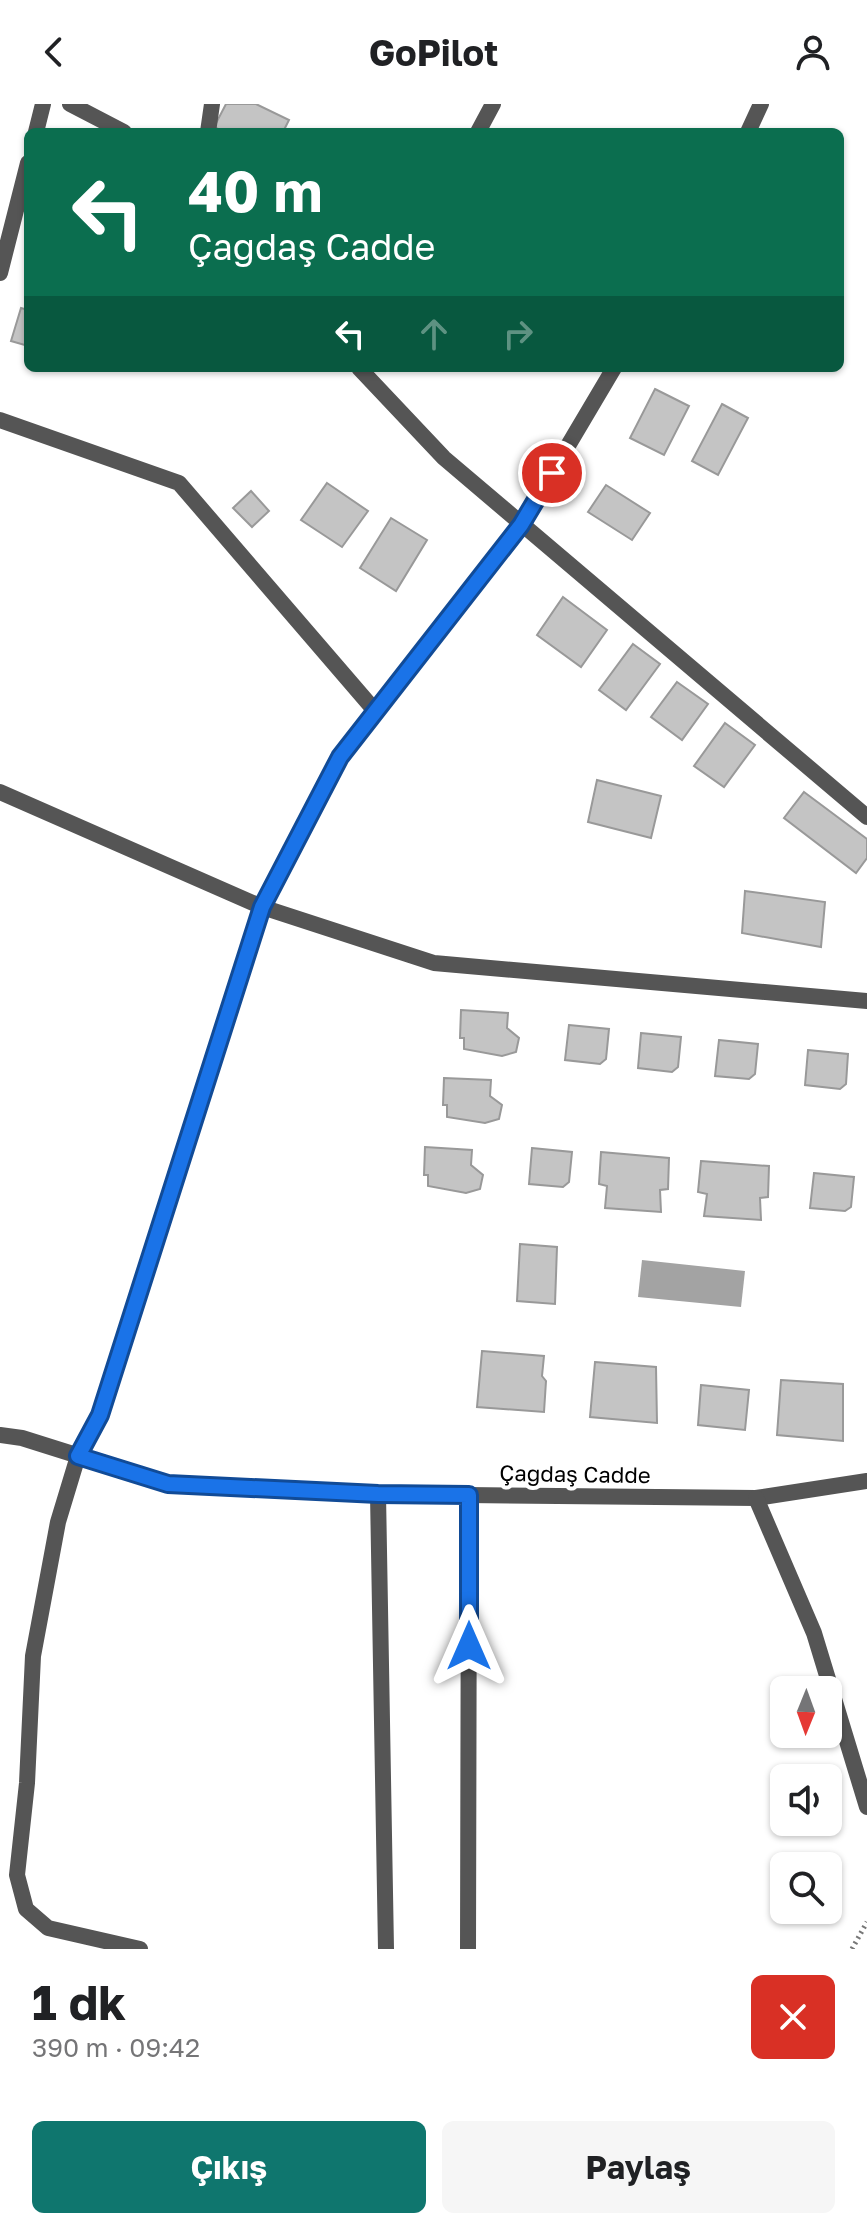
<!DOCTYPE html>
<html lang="tr">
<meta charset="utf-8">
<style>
:root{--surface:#fff;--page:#f6f6f6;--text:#202124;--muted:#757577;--accent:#0f766e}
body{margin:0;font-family:"Golos Text",sans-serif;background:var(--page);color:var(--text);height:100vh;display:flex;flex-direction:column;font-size:30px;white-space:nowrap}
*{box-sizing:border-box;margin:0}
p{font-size:26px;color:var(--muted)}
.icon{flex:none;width:44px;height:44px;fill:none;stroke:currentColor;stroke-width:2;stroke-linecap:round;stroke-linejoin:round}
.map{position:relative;height:1845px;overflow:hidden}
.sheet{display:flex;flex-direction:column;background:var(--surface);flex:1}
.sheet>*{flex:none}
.guide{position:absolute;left:24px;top:24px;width:820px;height:244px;border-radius:12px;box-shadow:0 2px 6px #0004;background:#0b6e4f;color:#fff;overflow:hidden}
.needle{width:52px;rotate:181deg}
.fabs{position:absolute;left:770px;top:1572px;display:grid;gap:16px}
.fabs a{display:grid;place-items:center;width:72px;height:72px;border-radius:12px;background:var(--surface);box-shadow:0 2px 6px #0004;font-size:40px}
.pin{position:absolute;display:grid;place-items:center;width:68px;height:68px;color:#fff;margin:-34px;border:4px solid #fff;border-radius:50%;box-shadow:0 2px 8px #0007}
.me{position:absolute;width:88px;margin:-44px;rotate:0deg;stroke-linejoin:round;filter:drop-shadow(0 0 6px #0008)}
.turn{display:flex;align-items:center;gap:28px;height:168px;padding:0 32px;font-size:36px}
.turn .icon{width:104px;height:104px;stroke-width:2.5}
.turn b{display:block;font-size:56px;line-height:68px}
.lanes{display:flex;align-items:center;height:76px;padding:0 32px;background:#0003;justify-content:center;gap:40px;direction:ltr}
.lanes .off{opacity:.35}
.round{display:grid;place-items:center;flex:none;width:84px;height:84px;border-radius:12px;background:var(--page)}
.overview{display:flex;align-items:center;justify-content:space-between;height:136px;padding:0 32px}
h1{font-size:48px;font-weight:700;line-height:60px}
.cta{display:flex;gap:16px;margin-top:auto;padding:16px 32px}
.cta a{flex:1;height:92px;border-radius:12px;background:var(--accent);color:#fff;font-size:32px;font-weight:700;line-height:92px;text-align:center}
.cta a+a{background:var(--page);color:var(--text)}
header{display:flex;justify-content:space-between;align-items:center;height:104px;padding:0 32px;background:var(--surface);font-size:36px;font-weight:700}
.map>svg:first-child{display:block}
.water{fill:#a3a3a3}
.building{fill:#c4c4c4;stroke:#999;stroke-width:2}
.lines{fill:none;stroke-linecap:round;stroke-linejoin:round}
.path{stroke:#777;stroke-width:5;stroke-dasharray:2 4;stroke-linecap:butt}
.minor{stroke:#555;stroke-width:16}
.route-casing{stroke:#114b97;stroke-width:20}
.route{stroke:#1a73e8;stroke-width:14}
.labels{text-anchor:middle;stroke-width:8;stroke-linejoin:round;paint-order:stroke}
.street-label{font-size:22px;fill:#000;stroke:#fff}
</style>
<header><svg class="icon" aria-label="back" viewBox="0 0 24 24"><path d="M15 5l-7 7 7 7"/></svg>GoPilot<svg class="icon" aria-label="person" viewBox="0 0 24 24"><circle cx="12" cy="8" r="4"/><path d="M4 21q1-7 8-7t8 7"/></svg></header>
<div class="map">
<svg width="867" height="1845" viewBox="0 0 867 1845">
<rect width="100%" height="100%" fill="#fff"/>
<path class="water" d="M642,1156l103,11 -4,36 -103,-10z"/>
<g class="building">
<path d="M226,0h30l33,16 -6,12h-59l-10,-5z"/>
<path d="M21,204l7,2v36l-17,-5z"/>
<path d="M655,285l34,17 -25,49 -34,-17z"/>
<path d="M722,300l26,14 -30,57 -26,-14z"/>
<path d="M327,379l41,28 -26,36 -41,-27z"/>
<path d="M606,381l44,28 -18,27 -44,-28z"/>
<path d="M251,387l18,20 -17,16 -19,-19z"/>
<path d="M391,414l36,22 -31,51 -36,-23z"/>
<path d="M563,493l44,33 -26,37 -44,-32z"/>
<path d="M633,540l27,20 -34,46 -27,-20z"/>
<path d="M677,578l31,22 -26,36 -31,-23z"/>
<path d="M725,619l30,22 -31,42 -30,-21z"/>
<path d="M597,676l64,16 -10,42 -63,-16z"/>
<path d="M804,688l63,47v19l-11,15 -72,-55z"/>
<path d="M745,787l80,11 -4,45 -79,-14z"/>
<path d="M461,906l47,3 -1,15 12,10 -3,14 -14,4 -38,-7v-11h-4z"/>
<path d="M569,921l40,4 -3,30 -6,5 -35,-4z"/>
<path d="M641,929l40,4 -3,30 -6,5 -34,-4z"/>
<path d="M719,936l39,4 -3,30 -6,5 -34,-3z"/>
<path d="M808,946l40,4 -2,30 -6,5 -35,-4z"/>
<path d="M444,974l47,2 -1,16 12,9 -3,14 -14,4 -38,-6v-12h-4z"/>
<path d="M425,1043l47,3 -1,15 12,10 -3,14 -14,4 -38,-7v-11h-4z"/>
<path d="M532,1044l40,4 -3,30 -6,5 -34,-3z"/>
<path d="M601,1048l68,6 -1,31 -8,1 1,22 -56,-4 2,-22 -8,-2z"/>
<path d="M701,1057l68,5 -1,31 -8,1 1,22 -57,-4 3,-22 -9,-2z"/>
<path d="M814,1069l40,4 -3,30 -6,4 -35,-3z"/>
<path d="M520,1140l37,3 -2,57 -38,-3z"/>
<path d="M482,1247l62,5 -2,20 4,5 -2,31 -67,-5z"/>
<path d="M595,1258l61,5 1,56 -67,-6z"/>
<path d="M781,1276l62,4v57l-66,-6z"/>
<path d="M701,1281l48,5 -4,40 -47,-5z"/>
</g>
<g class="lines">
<path class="path" d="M852,1845l15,-27"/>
<g class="minor">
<path d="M70,0l54,28"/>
<path d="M36,28l7,-28"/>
<path d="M208,28l4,-28"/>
<path d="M478,28l15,-28"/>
<path d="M748,28l13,-28"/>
<path d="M0,169l28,-110"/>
<path d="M359,264l85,90 423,359"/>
<path d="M0,316l179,63 197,229"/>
<path d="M0,688l262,115 172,56 433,38"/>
<path d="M0,1331l22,3 146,46 210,10 378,4 111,-17"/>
<path d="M378,1390l8,455"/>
<path d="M756,1394l58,135 53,174"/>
<path d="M140,1845l-92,-21 -22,-19 -9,-34 10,-92 6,-127 25,-134 20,-66 22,-41 162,-508 78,-150 181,-232 93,-157"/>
<path d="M468,1845l1,-454"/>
</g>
</g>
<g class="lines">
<defs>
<path id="route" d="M469,1542v-151l-91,-1 -210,-10 -90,-28 22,-41 162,-508 78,-150 181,-232 31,-52"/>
</defs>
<use href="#route" class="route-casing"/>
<use href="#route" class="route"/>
</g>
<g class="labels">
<g class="street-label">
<text transform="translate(575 1370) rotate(1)" y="8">Çağdaş Cadde</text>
</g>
</g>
</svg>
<div class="fabs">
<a><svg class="needle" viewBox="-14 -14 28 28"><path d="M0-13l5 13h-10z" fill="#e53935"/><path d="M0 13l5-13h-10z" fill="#757577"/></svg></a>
<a><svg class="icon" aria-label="sound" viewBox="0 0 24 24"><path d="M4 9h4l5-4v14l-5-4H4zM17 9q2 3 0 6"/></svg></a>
<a><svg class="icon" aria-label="search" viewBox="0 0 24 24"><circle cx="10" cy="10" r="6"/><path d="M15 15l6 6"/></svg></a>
</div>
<div class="pin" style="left:552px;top:369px;background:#d93025"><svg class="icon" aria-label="arrive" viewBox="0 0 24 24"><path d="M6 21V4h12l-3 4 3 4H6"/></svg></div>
<svg class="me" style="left:469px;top:1542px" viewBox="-20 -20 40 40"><path d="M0-17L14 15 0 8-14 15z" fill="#1a73e8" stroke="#fff" stroke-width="4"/></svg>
<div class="guide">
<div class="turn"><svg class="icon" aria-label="left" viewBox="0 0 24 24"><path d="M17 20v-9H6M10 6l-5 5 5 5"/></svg><div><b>40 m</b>Çağdaş Cadde</div></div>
<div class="lanes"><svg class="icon" aria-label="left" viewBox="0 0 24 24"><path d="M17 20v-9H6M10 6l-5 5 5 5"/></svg><svg class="icon off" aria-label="ahead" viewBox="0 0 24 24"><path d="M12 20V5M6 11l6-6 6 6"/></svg><svg class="icon off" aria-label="right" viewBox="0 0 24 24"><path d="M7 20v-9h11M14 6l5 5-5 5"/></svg></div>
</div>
</div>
<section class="sheet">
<div class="overview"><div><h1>1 dk</h1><p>390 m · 09:42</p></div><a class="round" style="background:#d93025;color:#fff"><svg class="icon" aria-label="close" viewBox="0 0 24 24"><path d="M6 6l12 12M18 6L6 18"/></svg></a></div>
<div class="cta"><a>Çıkış</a><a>Paylaş</a></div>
</section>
